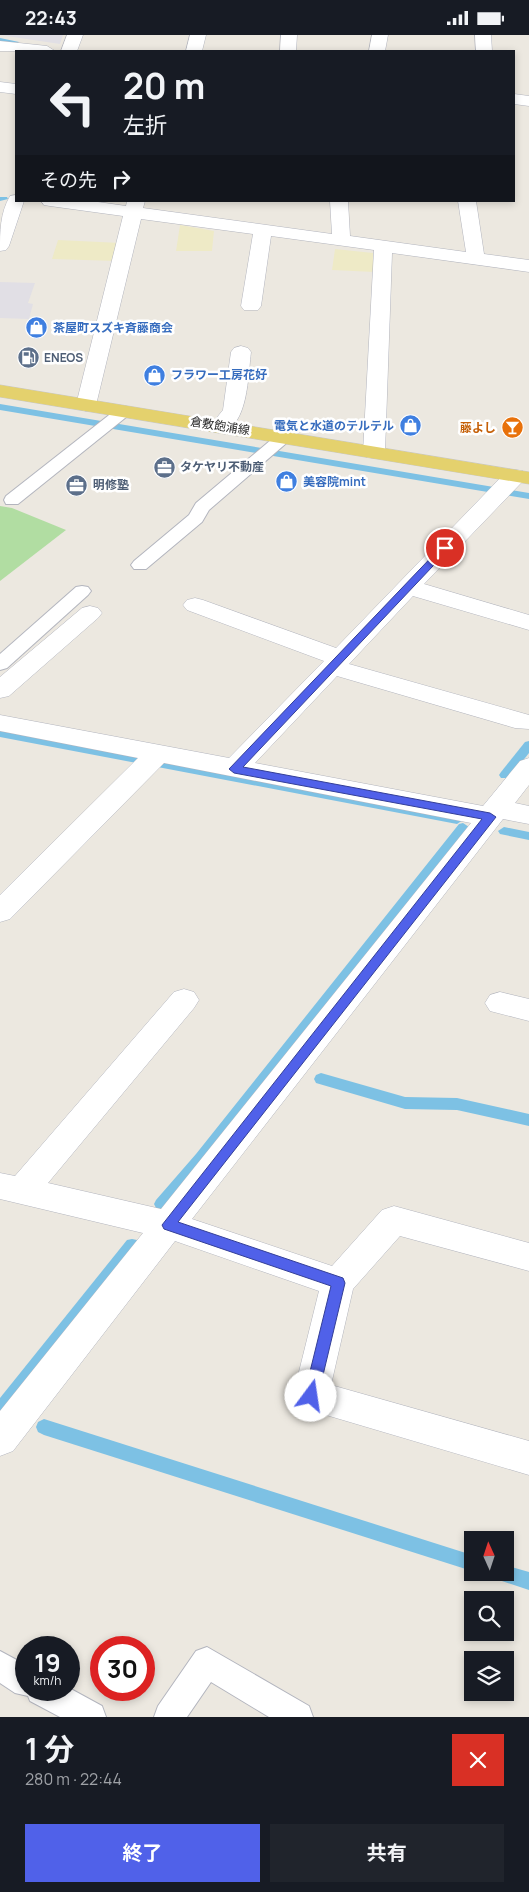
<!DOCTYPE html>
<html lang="ja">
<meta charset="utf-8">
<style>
:root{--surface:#171b24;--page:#20242c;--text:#f1f3f6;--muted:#9ea1a6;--accent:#5061e9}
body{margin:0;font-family:Manrope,"Noto Sans JP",sans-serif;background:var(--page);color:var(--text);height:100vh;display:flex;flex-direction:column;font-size:19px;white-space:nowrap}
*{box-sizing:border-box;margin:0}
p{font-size:16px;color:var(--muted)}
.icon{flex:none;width:28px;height:28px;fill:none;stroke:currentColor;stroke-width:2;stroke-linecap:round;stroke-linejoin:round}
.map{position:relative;height:1682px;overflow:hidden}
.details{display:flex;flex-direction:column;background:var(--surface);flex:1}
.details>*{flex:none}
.hud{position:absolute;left:15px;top:15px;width:500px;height:152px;border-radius:0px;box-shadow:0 2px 8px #0003;background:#171b24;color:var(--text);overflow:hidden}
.needle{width:32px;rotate:357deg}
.buttons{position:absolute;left:464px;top:1496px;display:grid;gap:10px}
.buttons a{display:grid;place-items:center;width:50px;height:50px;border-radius:0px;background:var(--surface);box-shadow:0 2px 8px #0003;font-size:25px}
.speed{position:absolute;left:15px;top:1601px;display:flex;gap:10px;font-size:25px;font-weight:700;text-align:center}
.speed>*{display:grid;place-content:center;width:65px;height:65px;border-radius:50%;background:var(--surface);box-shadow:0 2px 8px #0003;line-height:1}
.speed small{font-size:12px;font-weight:400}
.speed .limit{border:8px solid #d22;background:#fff;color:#111}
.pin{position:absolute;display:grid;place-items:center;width:42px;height:42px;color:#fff;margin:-21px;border:2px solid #fff;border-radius:50%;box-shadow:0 1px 5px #0007}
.me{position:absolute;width:55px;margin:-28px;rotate:14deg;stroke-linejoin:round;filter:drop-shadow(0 0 4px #0008)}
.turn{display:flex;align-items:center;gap:18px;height:105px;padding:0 25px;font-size:22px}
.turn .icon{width:65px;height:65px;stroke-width:2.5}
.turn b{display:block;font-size:35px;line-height:42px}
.then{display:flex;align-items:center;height:48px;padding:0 25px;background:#0003;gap:10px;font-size:19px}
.round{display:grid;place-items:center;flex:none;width:52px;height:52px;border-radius:0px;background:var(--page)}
.headline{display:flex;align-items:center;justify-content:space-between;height:85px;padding:0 25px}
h1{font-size:30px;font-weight:700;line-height:38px}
.action{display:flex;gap:10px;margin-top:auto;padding:10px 25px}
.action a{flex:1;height:58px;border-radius:0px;background:var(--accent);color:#fff;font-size:20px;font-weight:700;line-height:58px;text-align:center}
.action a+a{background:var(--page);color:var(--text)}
.status{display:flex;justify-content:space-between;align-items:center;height:35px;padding:0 25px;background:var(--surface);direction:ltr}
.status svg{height:14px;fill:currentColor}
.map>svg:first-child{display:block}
.industrial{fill:#e1dfe5}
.green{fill:#b1dda2}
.sand{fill:#eeeac6}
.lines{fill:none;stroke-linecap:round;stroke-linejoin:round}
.stream{fill:#7dc1e4;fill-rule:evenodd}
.service-casing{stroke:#b3b5be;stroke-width:2}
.minor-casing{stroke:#b3b5be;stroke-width:1}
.tertiary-casing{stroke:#b3b5be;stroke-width:1}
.primary-casing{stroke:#c8c8c8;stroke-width:1}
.service{fill:#fff;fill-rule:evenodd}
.minor{fill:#fff;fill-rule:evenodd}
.tertiary{fill:#fff;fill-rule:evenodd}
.primary{fill:#e4d16d;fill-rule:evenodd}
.route{fill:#5061e9;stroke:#343f97}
.labels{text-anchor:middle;stroke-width:5;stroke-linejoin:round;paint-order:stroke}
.far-shop-label{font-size:12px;font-weight:bold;fill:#366cbe;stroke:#fff;text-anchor:start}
.far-service-label{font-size:12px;font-weight:bold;fill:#4e5e75;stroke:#fff;text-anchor:start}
.far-street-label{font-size:12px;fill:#2c2c2c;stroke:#fff}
.far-food-label{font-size:12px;font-weight:bold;fill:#c56008;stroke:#fff;text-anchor:end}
</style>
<div class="status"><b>22:43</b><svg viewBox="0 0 49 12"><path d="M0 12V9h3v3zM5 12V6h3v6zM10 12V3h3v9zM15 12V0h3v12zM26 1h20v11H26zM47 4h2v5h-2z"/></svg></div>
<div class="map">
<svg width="529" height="1682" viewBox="0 0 529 1682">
<rect width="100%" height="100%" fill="#ece8e0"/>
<g class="industrial">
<path d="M0,0h63l-3,9z"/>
<path d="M0,247l35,1 -7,20 5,1 -4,15 -29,-1z"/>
</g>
<path class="green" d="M0,471l12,2 54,22 -66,51z"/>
<g class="sand">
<path d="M180,190l34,6 -2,20h-36z"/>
<path d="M58,205l63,3 -5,18 -64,-2z"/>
<path d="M335,214l38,4 2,19 -43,-2z"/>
</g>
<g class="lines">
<g class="stream">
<path d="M0,3l19,4 -3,2 -16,-2z"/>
<path d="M0,162h7l1,2 -8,2z"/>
<path d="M0,369l529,89v6l-529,-89z"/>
<path d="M0,694l457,87 6,4 -6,4 -457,-87z"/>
<path d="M529,706v12l-20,25h-8l-2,-3 2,-3 24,-30z"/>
<path d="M463,788l6,4 -2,3 -183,232 2,4 -2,4 -7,1 -71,91 -40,46 -5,2 -5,-2 -2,-4 2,-4 40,-46 263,-330z"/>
<path d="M504,792l25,5v8l-29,-6 -2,-3z"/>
<path d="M321,1038l84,24 52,1 72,16v12l-72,-16 -52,-1 -89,-26 -2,-4 2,-4z"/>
<path d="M132,1204l5,1 2,5 -2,5 -131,165 -6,2v-19l127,-158z"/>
<path d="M44,1384l428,136v16l-428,-136 -6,-3 -2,-5 2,-5z"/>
<path d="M505,1530l24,7v18l-33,-11 -2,-6h11z"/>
</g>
<defs>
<g id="service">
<path d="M124,371l6,2 2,3 -2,3 -112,90h-12l-2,-4 2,-4 112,-88z"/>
<path d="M284,397l6,2 2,3 -2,3 -81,70 -7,12 -56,47h-12l-3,-4 3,-4 55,-46 7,-12 82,-69z"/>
<path d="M82,551l6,1 3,4 -3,4 -81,73 -7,2v-16l76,-67z"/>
<path d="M207,1612l102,59 4,11h-44l-58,-35 -24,35h-33l4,-11 38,-55z"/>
<path d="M0,1616l26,14v25l43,-2 33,18 4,11h-46l-30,-16 -2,-5 -13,-3 -15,-10z"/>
</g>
<g id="minor">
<path d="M190,0h16l-4,16h-16z"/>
<path d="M281,0h16l-1,16h-16z"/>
<path d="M372,0h16l-3,16h-16z"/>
<path d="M475,0h16l1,16h-16z"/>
<path d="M0,6l47,5 8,5h-55z"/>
<path d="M0,47l16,2v10l-16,-2z"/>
<path d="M514,59l15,2v10l-15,-2z"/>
<path d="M16,160v6h8l-15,45 -3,4 -6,1c0,-19 0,-38 10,-55z"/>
<path d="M41,166h50l35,5 1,-5h18l-2,7 189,26 -2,-33h18l2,35 116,16 -8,-51h18l8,53 45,6v12l-137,-19 -7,199 -3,5 -8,1 -8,-1 -3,-5 11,-202 -103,-14 -10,70 -3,4h-14l-3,-4 12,-72 -112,-15 -45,186 -3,4 -7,2 -7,-2 -3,-4 47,-189 -73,-10 -6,-1z"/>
<path d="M241,311l7,2 3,4c-3,23 -3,87 -38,78l-3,-4 13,-16 8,-58 3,-4z"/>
<path d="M515,435l8,1 3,5 -3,5 -99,103 105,31v15l-116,-34 -64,68 180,51v14l-14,-1 -178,-52 -82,87 228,43 37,-45 9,-3v27l-14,18 14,3v18l-26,-5 -311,400 140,47 50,-56 12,-4 135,37v28l-129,-35 -47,53 -22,96 198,56v34l-230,-68 -6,-11 26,-105 -144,-50 -162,210 -13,5v-45l143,-178 -143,-34v-26l15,3 159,-184 10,-3 10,3 5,8 -5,8 -146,175 113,26 310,-386 -307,-60 -154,156 -10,3v-27l138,-137 -138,-27v-16l229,43 95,-97 -137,-51 -4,-5 4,-5 8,-2 8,2 133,48 171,-177z"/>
<path d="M90,571l8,2 4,5 -4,5 -89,78 -9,2v-21l82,-69z"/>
<path d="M500,957l29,7v22l-39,-10 -5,-8 5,-8z"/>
</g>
<path id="tertiary" d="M67,0h16l-6,16h-16z"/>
<path id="primary" d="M0,350l529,87v12l-529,-87z"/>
</defs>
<use href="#service" class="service-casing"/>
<use href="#minor" class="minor-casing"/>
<use href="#tertiary" class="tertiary-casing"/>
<use href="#primary" class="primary-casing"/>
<use href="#service" class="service"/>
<use href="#minor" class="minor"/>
<use href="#tertiary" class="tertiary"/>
<use href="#primary" class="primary"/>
</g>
<path class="route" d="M442,511l8,2 -207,219 247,46 6,4 -318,405 165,56 2,5 -27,113 -2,4 -5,2 -5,-2 -2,-4 27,-110 -167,-57 -2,-4 320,-406 -248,-46 -5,-4z"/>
<defs>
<symbol id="shop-disc" viewBox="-11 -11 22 22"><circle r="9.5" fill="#3f7fe0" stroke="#fff"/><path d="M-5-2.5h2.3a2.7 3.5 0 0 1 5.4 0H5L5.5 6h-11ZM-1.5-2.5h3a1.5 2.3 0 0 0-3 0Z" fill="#fff"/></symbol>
<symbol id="fuel-disc" viewBox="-11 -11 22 22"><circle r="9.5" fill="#5c6f8a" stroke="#fff"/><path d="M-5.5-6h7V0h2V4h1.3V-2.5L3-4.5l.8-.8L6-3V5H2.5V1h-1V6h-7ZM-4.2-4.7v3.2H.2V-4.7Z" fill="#fff"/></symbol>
<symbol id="bar-disc" viewBox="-11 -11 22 22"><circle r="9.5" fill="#e8710a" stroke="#fff"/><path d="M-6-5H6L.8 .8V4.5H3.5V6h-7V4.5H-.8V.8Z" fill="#fff"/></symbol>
<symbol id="office-disc" viewBox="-11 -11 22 22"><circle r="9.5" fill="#5c6f8a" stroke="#fff"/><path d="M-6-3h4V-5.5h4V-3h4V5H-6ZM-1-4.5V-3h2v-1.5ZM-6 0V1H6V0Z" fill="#fff"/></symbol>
</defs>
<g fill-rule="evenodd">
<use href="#shop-disc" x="24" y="280" width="25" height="25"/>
<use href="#fuel-disc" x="16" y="310" width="25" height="25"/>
<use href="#shop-disc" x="142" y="328" width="25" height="25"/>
<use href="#shop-disc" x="398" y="378" width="25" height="25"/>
<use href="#bar-disc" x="500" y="380" width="25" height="25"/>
<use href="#office-disc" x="152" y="420" width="25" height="25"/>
<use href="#shop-disc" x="274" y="434" width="25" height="25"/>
<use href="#office-disc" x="64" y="438" width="25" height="25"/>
</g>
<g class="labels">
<g class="far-shop-label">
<text x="53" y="297">茶屋町スズキ斉藤商会</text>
<text x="171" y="344">フラワー工房花好</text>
<text x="394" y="395" text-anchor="end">電気と水道のテルテル</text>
<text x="303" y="451">美容院mint</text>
</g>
<g class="far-service-label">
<text x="44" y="327">ENEOS</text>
<text x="180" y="436">タケヤリ不動産</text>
<text x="93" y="454">明修塾</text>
</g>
<g class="far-street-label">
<text transform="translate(220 391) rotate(9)" y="4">倉敷飽浦線</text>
</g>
<g class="far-food-label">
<text x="496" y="397">藤よし</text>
</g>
</g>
</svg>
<div class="buttons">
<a><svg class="needle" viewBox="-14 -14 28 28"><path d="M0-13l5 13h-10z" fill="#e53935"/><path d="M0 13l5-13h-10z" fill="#9ea1a6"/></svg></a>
<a><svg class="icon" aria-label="search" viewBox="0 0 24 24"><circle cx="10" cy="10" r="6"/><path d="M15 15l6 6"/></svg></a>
<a><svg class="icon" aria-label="layers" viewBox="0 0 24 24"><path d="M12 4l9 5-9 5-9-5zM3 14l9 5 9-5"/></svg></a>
</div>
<div class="speed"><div>19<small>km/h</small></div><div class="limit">30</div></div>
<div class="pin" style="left:445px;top:513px;background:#d93025"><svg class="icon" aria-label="arrive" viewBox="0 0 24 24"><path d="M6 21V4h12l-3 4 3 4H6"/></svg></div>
<svg class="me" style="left:311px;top:1361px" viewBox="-20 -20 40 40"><circle r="19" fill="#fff"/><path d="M0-13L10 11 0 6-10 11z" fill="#5061e9"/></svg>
<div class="hud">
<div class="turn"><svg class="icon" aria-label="left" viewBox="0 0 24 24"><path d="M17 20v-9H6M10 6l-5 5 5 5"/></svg><div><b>20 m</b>左折</div></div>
<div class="then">その先<svg class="icon" aria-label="right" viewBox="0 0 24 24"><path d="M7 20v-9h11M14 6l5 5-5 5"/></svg></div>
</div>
</div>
<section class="details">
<div class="headline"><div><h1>1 分</h1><p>280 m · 22:44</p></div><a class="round" style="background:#d93025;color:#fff"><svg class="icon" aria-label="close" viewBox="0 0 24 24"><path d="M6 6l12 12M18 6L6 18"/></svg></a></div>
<div class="action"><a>終了</a><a>共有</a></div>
</section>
